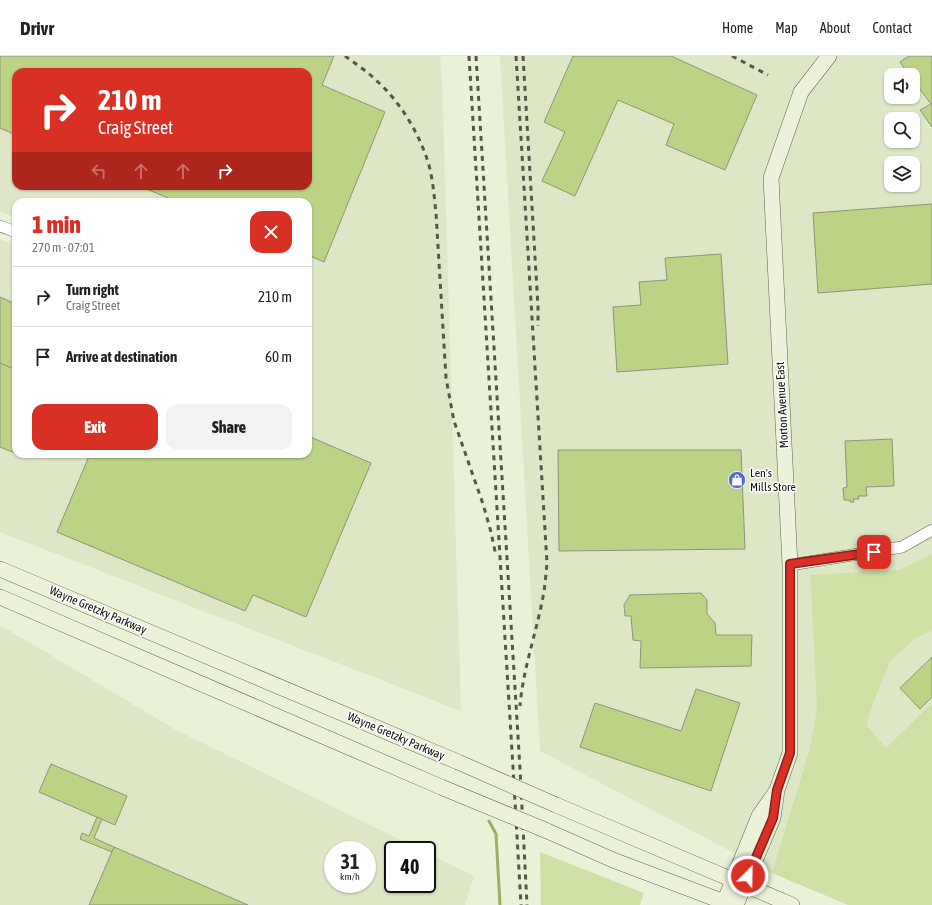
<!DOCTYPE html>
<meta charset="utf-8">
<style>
:root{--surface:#fff;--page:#f2f2f2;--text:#222;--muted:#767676;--line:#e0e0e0;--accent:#d93025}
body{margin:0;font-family:"Asap Condensed",sans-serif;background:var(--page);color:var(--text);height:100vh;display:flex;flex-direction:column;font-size:15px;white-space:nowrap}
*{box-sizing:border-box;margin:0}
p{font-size:13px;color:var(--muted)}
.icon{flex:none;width:22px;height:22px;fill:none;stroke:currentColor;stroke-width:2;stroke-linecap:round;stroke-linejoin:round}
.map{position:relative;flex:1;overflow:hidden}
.side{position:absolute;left:12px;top:142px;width:300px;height:260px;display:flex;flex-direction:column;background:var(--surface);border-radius:12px;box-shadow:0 1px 3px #0004}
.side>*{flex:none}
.hud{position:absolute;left:12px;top:12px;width:300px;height:122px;border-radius:12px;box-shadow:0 1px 3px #0004;background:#d93025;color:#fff;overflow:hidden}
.fabs{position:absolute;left:884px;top:12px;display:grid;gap:8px}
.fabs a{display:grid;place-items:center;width:36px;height:36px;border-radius:8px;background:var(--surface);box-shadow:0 1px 3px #0004;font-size:20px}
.speed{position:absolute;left:324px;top:785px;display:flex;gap:8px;font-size:20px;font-weight:700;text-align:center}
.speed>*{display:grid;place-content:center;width:52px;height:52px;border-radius:50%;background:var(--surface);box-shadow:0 1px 3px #0004;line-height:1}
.speed small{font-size:10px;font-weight:400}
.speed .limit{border:2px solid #111;border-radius:6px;background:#fff;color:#111}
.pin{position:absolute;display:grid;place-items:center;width:34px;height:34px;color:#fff;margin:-17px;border-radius:8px;box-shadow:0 2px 6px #0006}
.me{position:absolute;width:44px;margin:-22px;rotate:23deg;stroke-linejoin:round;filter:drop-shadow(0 0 3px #0008)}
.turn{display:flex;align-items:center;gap:14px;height:84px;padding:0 20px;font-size:18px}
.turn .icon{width:52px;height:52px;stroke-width:2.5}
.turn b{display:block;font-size:28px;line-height:34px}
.lanes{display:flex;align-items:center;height:38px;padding:0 20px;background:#0003;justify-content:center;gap:20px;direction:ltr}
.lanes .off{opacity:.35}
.round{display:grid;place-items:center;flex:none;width:42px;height:42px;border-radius:12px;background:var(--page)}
.head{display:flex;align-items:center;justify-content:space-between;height:68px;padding:0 20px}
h1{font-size:24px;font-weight:800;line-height:30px;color:var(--accent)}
.action{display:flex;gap:8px;margin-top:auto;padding:8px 20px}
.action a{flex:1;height:46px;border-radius:12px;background:var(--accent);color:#fff;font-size:16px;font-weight:800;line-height:46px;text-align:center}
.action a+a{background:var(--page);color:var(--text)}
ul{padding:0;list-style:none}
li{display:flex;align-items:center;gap:12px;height:60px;padding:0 20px;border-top:1px solid var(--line)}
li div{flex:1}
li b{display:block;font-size:15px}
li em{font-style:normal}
header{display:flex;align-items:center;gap:24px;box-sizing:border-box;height:56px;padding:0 20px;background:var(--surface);border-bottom:1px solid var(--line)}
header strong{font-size:19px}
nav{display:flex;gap:22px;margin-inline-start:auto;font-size:14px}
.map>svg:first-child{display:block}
.built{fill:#dde7c5;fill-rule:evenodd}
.green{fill:#cfe0a7}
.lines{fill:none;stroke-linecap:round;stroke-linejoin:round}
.stream{stroke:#9cb063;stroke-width:3}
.building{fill:#bcd284;stroke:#8d947c}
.street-casing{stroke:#5f654f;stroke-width:12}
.secondary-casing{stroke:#5f654f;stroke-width:16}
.street{stroke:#fff;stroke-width:11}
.secondary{stroke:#ecf2da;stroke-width:15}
.rail{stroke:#54584a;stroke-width:3;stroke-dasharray:5 5;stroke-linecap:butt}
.secondary-bridge-casing{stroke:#5f654f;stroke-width:16;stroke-linecap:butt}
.secondary-bridge{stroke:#ecf2da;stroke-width:15}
.route-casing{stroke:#8d1f18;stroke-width:10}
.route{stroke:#d93025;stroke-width:7}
.labels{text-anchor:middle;stroke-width:3;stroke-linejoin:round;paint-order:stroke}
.street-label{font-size:12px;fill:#10130a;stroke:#fff}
.poi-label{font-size:12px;fill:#10130a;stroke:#fff;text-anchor:start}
</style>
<header>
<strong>Drivr</strong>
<nav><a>Home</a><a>Map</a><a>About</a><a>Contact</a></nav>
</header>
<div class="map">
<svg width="932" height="849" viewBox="0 0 932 849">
<rect width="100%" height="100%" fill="#e9f1d7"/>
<g class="built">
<path d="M0,0h440l2,25 19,630 -461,-179v-293l16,7v208h292v-252h-292v16l-16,-7zM16,16h292v114h-292z"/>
<path d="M500,0h432v498l-33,16 -89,6 7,133 -8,42 -37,122 -232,-122zM891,19h22v22h-22zM891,63h22v22h-22zM891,107h22v22h-22z"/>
<path d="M0,569l176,105 245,120h-28v34h34v-31l47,23 -9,29h-465zM333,794h34v34h-34z"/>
<path d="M932,575v72l-47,46 -18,-23 4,-17 19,-49 26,-22z"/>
</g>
<g class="green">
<path d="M932,498v77l-16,7 -26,23 -19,48 -4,17 19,22 46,-45v202h-84l-76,-32 37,-122 8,-42 -7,-134 89,-5z"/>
<path d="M540,796l104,41 -4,12h-99z"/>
</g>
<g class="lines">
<path class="stream" d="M489,765l7,13 4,71"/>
</g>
<g class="building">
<path d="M0,0h334l-12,29 63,27 -61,150 -16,-7v-53h-130l-39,-16h169v-114h-292v63l-16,-7z"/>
<path d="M573,0h98l86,39 -32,75 -59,-25 8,-21 -56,-24 -43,96 -33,-15 23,-49 -21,-10z"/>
<path d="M909,0h23v71l-12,-17 11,-6 -18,-24v-5h-4l-9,-13z"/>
<path d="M932,148v80l-114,9 -5,-80z"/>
<path d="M721,198l7,110 -111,8 -4,-65 28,-2 -2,-23 28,-2 -2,-22z"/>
<path d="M0,241l16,7v66l-16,-7z"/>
<path d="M0,307l16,7v80l-1,3 -15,-6z"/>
<path d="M308,380l63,27 -65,154 -53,-22 -8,16 -188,-79 33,-78h218z"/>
<path d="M892,383l2,47 -28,1 1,9h-9l1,3h-6l1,3h-4v-2h-6l-1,-12 4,-1 -2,-46z"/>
<path d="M558,394h183l4,99 -186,2z"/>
<path d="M701,537l6,7v14l8,9 1,12h36l-1,31 -111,2 1,-27 -8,-1 -2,-24h-6l-1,-11 6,-10z"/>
<path d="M932,601v40l-12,12 -20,-21z"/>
<path d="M696,633l44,14 -29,88 -131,-44 15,-44 86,28z"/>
<path d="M51,708l76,32 -12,29 -76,-33z"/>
<path d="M97,761l5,2 -8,19 20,9 -2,5 -32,-13 2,-6 7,3z"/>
<path d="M114,791l134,58h-159z"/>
</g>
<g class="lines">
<defs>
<g id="street">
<path d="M0,170l16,6"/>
<path d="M790,509l112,-18 30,-17"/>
</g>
<g id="secondary">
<path d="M0,513l458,193"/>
<path d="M0,541l441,190"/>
<path d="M556,749l236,100"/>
<path d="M545,774l68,30 119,45"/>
<path d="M723,849l36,-89 16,-23"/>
<path d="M736,849l37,-87 4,-28 13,-37v-188l-19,-387 30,-86 28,-36"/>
</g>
</defs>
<use href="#street" class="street-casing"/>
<use href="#secondary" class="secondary-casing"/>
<use href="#street" class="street"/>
<use href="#secondary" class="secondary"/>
<g class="rail">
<path d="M345,0c11,8 23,16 33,26 22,20 41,51 50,80 5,16 6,34 8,51l10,165 4,22 4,21 29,83 8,28 5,24"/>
<path d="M469,0l44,711 8,138"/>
<path d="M476,0l44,713 7,136"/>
<path d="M516,0l31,507c-1,11 -2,23 -4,34 -7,37 -20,72 -23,109"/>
<path d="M523,0l15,251v19"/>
<path d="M732,0l36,19"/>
</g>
<defs>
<g id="secondary-bridge">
<path d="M458,706l98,43"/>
<path d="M441,731l104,43"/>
</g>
</defs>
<use href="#secondary-bridge" class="secondary-bridge-casing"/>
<use href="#secondary-bridge" class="secondary-bridge"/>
</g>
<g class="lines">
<defs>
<path id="route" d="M748,820l25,-58 4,-28 13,-37v-189l84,-12"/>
</defs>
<use href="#route" class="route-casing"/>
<use href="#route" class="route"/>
</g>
<defs>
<symbol id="shop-disc" viewBox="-11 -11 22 22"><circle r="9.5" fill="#5066db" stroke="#fff"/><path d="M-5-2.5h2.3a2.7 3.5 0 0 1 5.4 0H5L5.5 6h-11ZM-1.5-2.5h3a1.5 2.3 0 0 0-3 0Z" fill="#fff"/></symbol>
</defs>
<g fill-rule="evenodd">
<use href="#shop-disc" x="727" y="414" width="20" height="20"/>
</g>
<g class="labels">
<g class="street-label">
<text transform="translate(782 349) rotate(-93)" y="4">Morton Avenue East</text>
<text transform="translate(98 554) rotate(23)" y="4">Wayne Gretzky Parkway</text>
<text transform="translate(396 680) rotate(23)" y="4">Wayne Gretzky Parkway</text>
</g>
<g class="poi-label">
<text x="750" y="421">Len's<tspan x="750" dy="14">Mills Store</tspan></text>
</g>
</g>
</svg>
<div class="fabs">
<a><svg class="icon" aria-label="sound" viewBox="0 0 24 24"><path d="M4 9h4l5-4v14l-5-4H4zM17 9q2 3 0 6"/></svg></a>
<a><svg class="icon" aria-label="search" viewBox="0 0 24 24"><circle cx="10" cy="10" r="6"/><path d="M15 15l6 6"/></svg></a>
<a><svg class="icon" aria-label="layers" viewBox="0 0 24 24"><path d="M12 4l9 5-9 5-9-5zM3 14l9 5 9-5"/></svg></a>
</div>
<div class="speed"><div>31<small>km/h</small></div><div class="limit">40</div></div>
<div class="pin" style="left:874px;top:496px;background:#d93025"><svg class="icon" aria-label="arrive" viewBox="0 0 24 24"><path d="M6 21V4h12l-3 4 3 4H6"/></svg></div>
<svg class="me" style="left:748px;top:820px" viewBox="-20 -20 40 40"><circle r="17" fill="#d93025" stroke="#fff" stroke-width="3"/><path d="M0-11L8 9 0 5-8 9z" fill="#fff"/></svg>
<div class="hud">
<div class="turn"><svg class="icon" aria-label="right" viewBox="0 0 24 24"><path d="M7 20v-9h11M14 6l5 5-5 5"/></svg><div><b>210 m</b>Craig Street</div></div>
<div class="lanes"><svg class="icon off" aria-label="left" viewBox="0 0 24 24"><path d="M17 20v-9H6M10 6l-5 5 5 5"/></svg><svg class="icon off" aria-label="ahead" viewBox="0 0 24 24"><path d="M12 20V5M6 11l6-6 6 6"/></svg><svg class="icon off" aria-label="ahead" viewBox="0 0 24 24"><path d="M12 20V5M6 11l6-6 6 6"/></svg><svg class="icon" aria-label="right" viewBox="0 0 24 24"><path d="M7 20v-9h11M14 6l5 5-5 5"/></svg></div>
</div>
<section class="side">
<div class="head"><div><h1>1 min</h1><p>270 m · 07:01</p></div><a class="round" style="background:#d93025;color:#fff"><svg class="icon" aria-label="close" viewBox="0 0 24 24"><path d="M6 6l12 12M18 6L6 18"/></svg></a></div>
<ul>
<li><svg class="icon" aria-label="right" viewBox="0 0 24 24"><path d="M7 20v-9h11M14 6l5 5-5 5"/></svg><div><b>Turn right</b><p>Craig Street</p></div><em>210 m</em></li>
<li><svg class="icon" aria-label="arrive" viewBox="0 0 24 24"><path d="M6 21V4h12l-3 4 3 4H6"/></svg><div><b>Arrive at destination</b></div><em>60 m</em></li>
</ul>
<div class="action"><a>Exit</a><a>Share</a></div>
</section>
</div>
